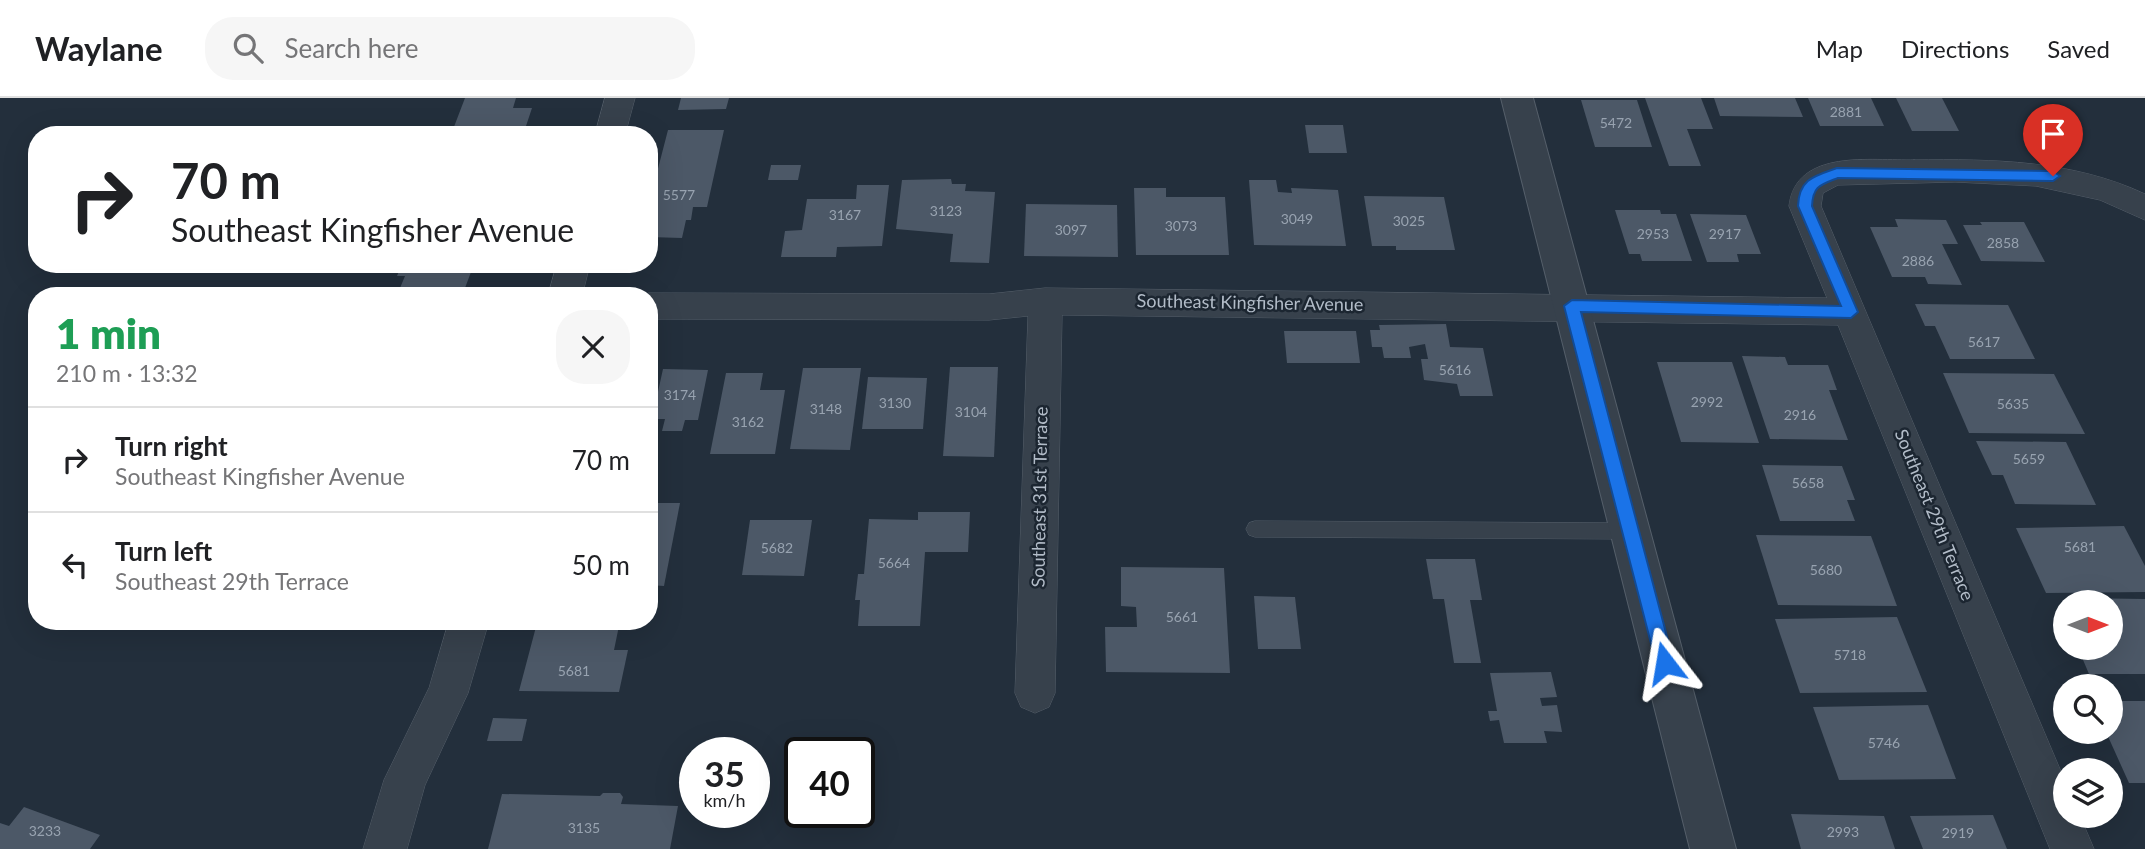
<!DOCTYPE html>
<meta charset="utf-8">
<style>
:root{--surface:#fff;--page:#f6f6f6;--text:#202124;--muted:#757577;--line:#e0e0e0}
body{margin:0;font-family:Lato,sans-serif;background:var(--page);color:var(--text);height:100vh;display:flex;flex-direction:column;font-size:26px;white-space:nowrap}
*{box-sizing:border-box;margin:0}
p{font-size:23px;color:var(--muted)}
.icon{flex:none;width:38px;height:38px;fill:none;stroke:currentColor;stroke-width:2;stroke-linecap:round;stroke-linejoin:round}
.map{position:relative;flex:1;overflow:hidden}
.side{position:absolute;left:28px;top:189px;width:630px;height:343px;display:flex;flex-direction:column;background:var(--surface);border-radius:28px;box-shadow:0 7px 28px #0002}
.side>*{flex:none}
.banner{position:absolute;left:28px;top:28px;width:630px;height:147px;border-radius:28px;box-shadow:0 7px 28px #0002;background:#fff;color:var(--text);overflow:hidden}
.needle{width:46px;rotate:90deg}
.buttons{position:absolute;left:2053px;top:492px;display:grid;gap:14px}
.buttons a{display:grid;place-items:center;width:70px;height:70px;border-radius:50%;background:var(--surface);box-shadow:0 7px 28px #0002;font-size:35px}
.speed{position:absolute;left:679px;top:639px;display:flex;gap:14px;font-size:35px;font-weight:700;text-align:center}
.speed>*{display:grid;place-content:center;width:91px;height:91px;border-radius:50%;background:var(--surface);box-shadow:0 7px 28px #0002;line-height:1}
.speed small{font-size:18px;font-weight:400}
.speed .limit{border:4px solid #111;border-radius:10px;background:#fff;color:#111}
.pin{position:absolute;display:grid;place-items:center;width:60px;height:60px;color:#fff;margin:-72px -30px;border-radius:50% 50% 50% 0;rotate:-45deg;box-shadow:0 0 7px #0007}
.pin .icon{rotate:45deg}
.me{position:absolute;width:77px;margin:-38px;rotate:346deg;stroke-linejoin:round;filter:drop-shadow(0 0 5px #0008)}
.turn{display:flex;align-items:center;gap:24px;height:147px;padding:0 28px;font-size:32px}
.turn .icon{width:91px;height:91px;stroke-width:2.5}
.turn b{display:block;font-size:49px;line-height:60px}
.round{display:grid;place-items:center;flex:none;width:74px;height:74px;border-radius:28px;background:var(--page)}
.summary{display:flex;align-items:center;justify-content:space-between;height:119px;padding:0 28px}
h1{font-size:42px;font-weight:800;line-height:52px;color:#1e9e55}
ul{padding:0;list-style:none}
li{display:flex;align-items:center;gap:21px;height:105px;padding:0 28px;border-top:2px solid var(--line)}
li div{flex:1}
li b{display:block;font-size:26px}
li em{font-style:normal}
header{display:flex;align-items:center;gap:42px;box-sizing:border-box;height:98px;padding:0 35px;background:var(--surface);border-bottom:2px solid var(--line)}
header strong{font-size:33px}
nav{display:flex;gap:38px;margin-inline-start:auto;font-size:24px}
.search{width:490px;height:63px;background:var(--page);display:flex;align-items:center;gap:18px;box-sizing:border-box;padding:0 24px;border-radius:28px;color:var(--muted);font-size:26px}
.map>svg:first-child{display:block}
.building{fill:#4c5867}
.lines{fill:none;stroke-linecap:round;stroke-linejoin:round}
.service-casing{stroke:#555f6a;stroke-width:1}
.minor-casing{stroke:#555f6a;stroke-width:1}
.tertiary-casing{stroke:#555f6a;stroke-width:2}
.service{fill:#37414c;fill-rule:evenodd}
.minor{fill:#37414c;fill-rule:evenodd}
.tertiary{fill:#37414c;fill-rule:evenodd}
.route{fill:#1a73e8;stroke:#114b97;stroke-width:2}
.labels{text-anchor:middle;stroke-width:5;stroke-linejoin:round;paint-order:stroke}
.number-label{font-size:14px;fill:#98a3b0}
.street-label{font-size:18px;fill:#b2bcc8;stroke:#1c2631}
</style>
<header>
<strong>Waylane</strong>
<div class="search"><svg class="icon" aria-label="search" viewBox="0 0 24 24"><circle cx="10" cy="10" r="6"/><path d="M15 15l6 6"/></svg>Search here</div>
<nav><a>Map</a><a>Directions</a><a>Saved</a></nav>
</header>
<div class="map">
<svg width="2145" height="751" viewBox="0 0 2145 751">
<rect width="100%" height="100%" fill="#232f3c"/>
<g class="building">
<path d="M465,0h51l-3,10h19l-9,27 -71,-3z"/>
<path d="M681,0h48l-3,11 -48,1z"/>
<path d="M1645,0h56l12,31h-26l14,37h-32z"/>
<path d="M1714,0h81l8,19 -83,-1z"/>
<path d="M1808,0h63l13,28h-64z"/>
<path d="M1896,0h46l17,33h-47z"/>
<path d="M1581,2h56l15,47h-57z"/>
<path d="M1305,27h38l4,28h-38z"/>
<path d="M668,32h56l-17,77h-14l-2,13h-5l-4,18 -33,-1v-53h5z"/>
<path d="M771,67h30l-3,15h-30z"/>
<path d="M951,81l1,5h14l-1,7 30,1 -6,71 -39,-1 3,-28 -57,-5 6,-49z"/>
<path d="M1249,82h27l2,12 14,1 -1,-5 47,2 8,56 -92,-1z"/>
<path d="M857,87h32l-7,61 -45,1 -1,10h-55l4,-26 17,-1 5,-31h49z"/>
<path d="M1134,90h32v9h59l4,58h-93z"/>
<path d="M1364,98l80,1 11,53h-59v-4h-24z"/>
<path d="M1026,106l91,1 1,52 -94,-1z"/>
<path d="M1615,112h45l1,4h15l16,47h-50l-2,-7h-11z"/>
<path d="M1690,116l56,1 15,39h-24l2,8h-32z"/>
<path d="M1895,121l51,1 12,24h-16l20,41 -34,-1 -3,-7h-33l-22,-50h28z"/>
<path d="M1980,124h44l21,40 -64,-1 -18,-36h19z"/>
<path d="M402,166h72l-9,24h-65l5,-12h-8z"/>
<path d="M1915,206l93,1 27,54h-85l-15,-33h-10z"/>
<path d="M1446,226l4,23 33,1 10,48h-33l-3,-12 -33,-4 -3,-21h7l-3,-15 -16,3 2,11h-27l-2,-11h-10l-2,-17h10l-1,-5z"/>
<path d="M1284,233h72l4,32h-73z"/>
<path d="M1742,258l43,1 3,8h40l9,25h-8l19,50 -78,-1z"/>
<path d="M1657,264h75l27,81 -78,-1z"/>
<path d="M950,269h48l-4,90 -51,-1z"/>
<path d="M803,270h58l-11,82 -60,-1z"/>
<path d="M663,271l45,1 -10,50h-13l-3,11h-20l3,-12h-13z"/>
<path d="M726,275h37l-3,17h25l-10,64h-65z"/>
<path d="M1943,275l111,1 31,60 -116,-1z"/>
<path d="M868,279l59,1 -4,51h-61z"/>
<path d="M1976,343l90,1 30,63 -81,-1 -12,-29h-11z"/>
<path d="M1762,367l80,1 13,34h-8l8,21h-75z"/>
<path d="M649,405h31l-16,83 -15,-1z"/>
<path d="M918,414h52l-2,40h-43l-5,74h-62l2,-26h-5l3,-26h6l5,-55 49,1z"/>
<path d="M750,422h62l-8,56 -62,-1z"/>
<path d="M2124,428l21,40v26l-99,1 -30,-65z"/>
<path d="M1756,437l115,1 26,70 -119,-1z"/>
<path d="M1426,461h49l7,41h-12l11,63h-27l-10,-64h-11z"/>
<path d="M1121,469l103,1 6,105 -124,-1 -1,-45h32l-1,-20 -15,-1z"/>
<path d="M1254,498l41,1 6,52h-43z"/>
<path d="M2074,500l71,1v75h-56l-11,-26h32v-46h-34z"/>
<path d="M1897,519l30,75 -127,1 -25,-74z"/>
<path d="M549,523h71l-6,29h14l-9,42 -100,-1 18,-68z"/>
<path d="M1551,574l6,25 -17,1 2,8 15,-1 5,27 -18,-1 3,12h-43l-5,-23 -9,1 -2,-10h9l-7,-38z"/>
<path d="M2110,603h35v82h-16l-23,-51h4z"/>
<path d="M1928,607l28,74 -117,1 -26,-73z"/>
<path d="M493,620l34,1 -5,22h-35z"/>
<path d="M603,695h17l3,4 -2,7 57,2 -8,43h-182l14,-55 98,2z"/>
<path d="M24,709l76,28 -10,14h-90v-26l9,3z"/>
<path d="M1791,716l93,2 11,33h-94z"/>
<path d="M1993,717l14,34h-84l-13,-33z"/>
</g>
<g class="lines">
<defs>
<path id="service" d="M1255,423l376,2 6,2 3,6 -3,6 -6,2 -376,-2 -6,-2 -3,-6 3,-6z"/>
<g id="minor">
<path d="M605,0h30l-10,37h-30z"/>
<path d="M1914,62c80,-1 158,0 231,34v26l-45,-20 -64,-14 -81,-4 -117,3 -15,8 -2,13 244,575v35h15l14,33h-44l-212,-524 -776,-10 -7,378 -6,14 -14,6 -14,-6 -6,-14 13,-377 -39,4 -340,-1v-23h-10l10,-3 340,1 56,-6 782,10 -38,-92c7,-58 83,-45 125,-46z"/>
<path d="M557,166h33l-8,32h-34z"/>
<path d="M449,523h40l-21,72 -43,92 -18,64h-44l21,-69 45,-92z"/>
</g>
<path id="tertiary" d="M1501,0h32l203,751h-46z"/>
</defs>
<use href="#service" class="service-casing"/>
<use href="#minor" class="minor-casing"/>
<use href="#tertiary" class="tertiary-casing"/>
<use href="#service" class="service"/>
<use href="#minor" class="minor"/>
<use href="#tertiary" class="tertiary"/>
</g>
<path class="route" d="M1837,70l216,3 7,5 -7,5 -215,-3c-18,7 -25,8 -26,28l46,106 -7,6 -270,-6 93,351 -3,6 -6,3 -6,-3 -3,-6 -92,-357 8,-6 269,6 -43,-100c1,-27 16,-30 39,-38z"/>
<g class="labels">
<g class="number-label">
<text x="1846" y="19">2881</text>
<text x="1616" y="30">5472</text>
<text x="679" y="102">5577</text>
<text x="946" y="118">3123</text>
<text x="845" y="122">3167</text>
<text x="1297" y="126">3049</text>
<text x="1409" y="128">3025</text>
<text x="1181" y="133">3073</text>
<text x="1071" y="137">3097</text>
<text x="1653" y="141">2953</text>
<text x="1725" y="141">2917</text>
<text x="2003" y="150">2858</text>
<text x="1918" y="168">2886</text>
<text x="1984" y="249">5617</text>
<text x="1455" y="277">5616</text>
<text x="680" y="302">3174</text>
<text x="1707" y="309">2992</text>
<text x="895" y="310">3130</text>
<text x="2013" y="311">5635</text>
<text x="826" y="316">3148</text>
<text x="971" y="319">3104</text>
<text x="1800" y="322">2916</text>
<text x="748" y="329">3162</text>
<text x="2029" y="366">5659</text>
<text x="1808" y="390">5658</text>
<text x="2080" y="454">5681</text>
<text x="777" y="455">5682</text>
<text x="894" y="470">5664</text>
<text x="1826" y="477">5680</text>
<text x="1182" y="524">5661</text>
<text x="1850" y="562">5718</text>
<text x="574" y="578">5681</text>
<text x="1884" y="650">5746</text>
<text x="584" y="735">3135</text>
<text x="45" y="738">3233</text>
<text x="1843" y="739">2993</text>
<text x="1958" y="740">2919</text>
</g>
<g class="street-label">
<text transform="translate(1250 205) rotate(1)" y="6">Southeast Kingfisher Avenue</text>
<text transform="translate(1040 399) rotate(-89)" y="6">Southeast 31st Terrace</text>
<text transform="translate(1934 417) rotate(68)" y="6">Southeast 29th Terrace</text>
</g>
</g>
</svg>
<div class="buttons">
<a><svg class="needle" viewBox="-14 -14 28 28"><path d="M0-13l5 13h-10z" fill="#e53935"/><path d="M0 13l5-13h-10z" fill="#757577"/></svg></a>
<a><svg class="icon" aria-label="search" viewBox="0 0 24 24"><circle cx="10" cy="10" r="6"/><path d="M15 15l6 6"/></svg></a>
<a><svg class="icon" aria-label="layers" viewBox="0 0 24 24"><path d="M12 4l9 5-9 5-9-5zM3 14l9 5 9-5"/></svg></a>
</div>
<div class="speed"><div>35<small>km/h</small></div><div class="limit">40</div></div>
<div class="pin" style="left:2053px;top:78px;background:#d93025"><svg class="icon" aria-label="arrive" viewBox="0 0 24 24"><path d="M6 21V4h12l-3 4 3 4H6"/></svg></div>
<svg class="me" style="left:1665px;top:565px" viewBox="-20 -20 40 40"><path d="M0-17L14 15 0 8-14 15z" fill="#1a73e8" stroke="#fff" stroke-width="4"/></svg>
<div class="banner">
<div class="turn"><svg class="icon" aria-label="right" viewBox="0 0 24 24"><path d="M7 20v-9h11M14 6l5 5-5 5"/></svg><div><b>70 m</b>Southeast Kingfisher Avenue</div></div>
</div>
<section class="side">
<div class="summary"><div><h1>1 min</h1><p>210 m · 13:32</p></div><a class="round"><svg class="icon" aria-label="close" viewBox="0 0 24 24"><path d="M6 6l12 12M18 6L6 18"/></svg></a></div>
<ul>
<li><svg class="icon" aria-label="right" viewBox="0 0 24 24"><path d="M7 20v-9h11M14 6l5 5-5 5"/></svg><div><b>Turn right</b><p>Southeast Kingfisher Avenue</p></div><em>70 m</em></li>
<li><svg class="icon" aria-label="left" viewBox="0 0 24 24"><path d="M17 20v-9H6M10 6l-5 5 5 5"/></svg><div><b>Turn left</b><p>Southeast 29th Terrace</p></div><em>50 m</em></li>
</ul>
</section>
</div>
